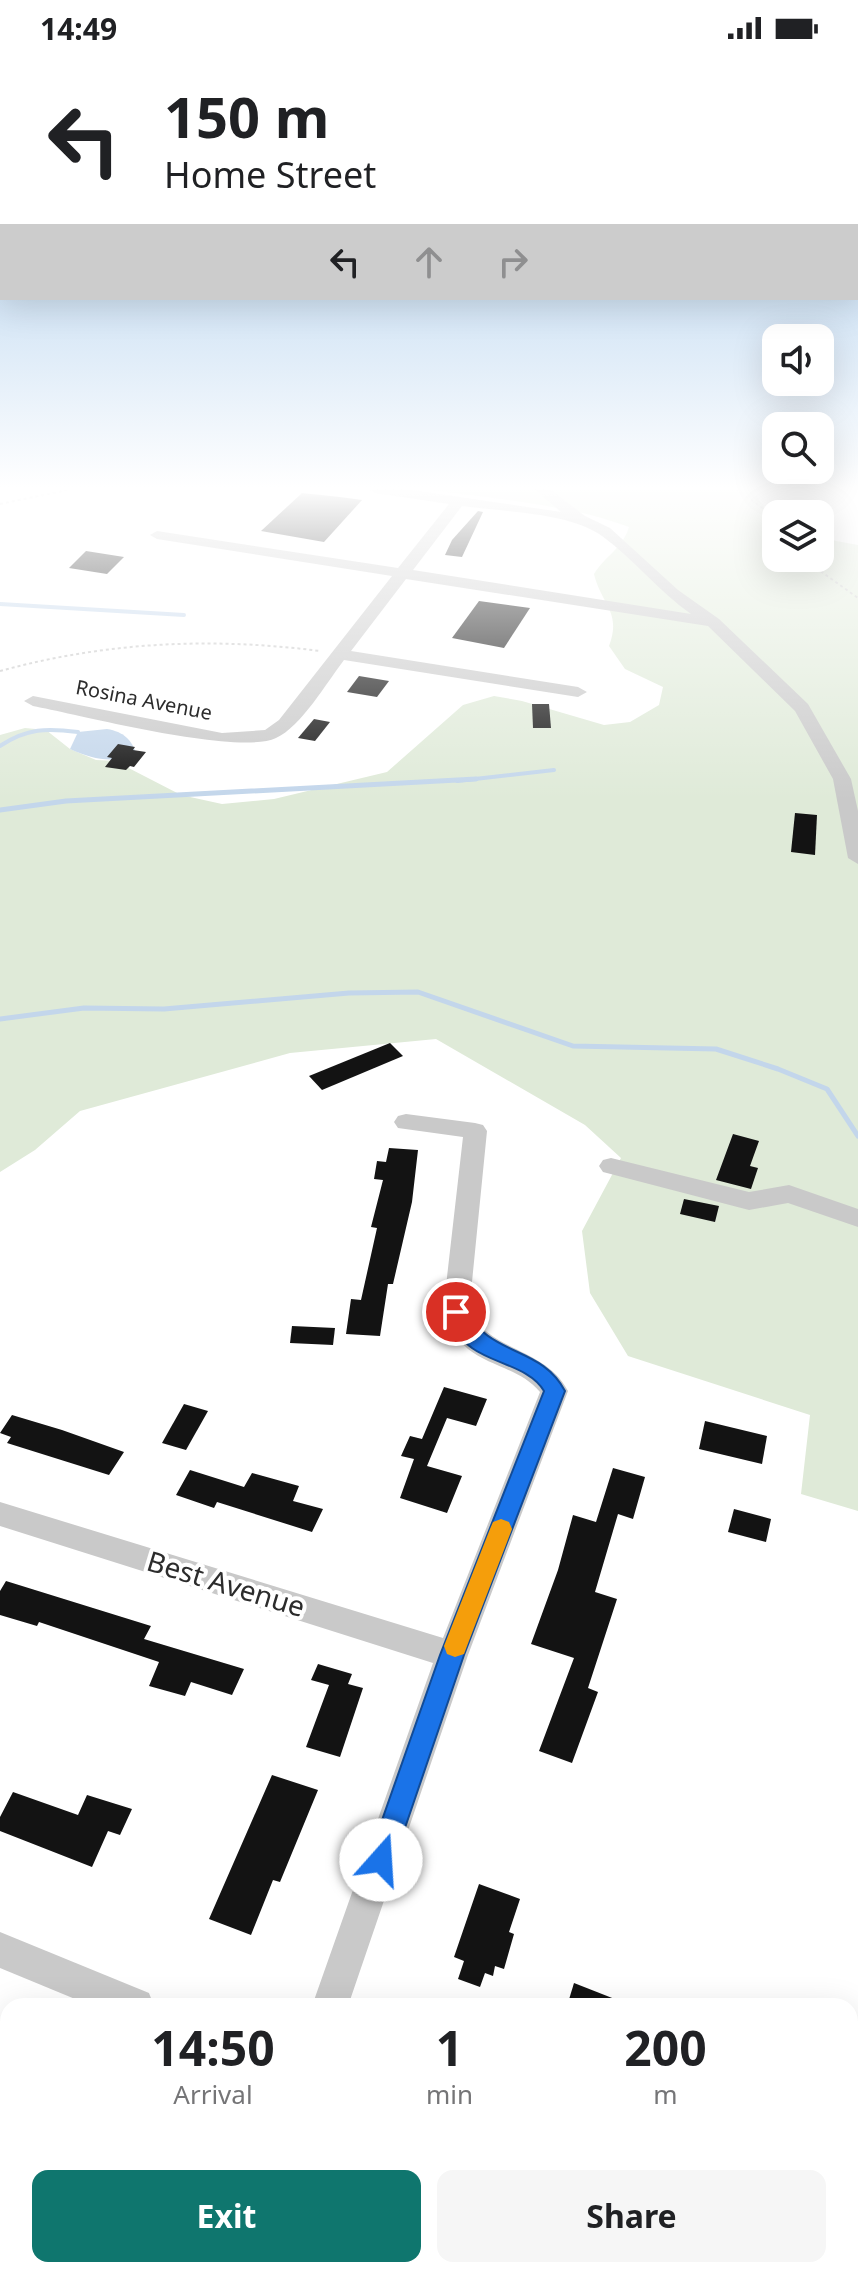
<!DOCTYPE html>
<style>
:root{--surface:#fff;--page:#f6f6f6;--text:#202124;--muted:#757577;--accent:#0f766e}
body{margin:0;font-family:"Noto Sans",sans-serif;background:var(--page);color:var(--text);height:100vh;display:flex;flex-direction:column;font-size:30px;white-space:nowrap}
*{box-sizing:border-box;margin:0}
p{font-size:26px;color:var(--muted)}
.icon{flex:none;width:44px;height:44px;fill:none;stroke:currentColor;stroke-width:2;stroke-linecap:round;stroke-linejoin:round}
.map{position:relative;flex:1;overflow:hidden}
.sheet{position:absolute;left:0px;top:1942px;width:858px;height:280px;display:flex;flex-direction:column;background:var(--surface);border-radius:24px 24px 0 0;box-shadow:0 8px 32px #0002}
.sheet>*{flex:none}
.banner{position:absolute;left:0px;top:0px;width:858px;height:244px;box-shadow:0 8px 32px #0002;background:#fff;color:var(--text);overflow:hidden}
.tools{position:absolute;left:762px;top:268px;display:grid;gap:16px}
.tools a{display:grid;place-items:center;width:72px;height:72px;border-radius:16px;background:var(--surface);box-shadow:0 8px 32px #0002;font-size:40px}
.pin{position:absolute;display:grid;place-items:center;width:68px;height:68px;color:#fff;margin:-34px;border:4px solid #fff;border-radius:50%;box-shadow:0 2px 8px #0007}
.me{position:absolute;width:88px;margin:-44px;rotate:19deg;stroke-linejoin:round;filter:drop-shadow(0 0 6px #0008)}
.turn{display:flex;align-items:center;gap:28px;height:168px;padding:0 32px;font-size:36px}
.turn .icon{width:104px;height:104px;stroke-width:2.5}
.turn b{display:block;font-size:56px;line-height:68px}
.lanes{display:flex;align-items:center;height:76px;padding:0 32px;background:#0003;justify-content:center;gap:40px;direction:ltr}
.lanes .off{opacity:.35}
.eta{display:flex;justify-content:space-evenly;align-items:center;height:136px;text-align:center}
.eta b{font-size:48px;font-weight:700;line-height:56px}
.action{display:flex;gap:16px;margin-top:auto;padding:16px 32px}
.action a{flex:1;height:92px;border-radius:16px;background:var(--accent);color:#fff;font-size:32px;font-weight:700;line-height:92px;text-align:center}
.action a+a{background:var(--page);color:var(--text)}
.status{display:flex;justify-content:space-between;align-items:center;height:56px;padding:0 40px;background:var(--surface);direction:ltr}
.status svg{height:22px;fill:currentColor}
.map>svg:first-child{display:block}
.green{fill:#dfead8}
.water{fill:#c3d6eb}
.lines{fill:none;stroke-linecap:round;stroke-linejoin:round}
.stream-far1{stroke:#c3d6eb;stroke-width:4}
.stream{stroke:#c3d6eb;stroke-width:5}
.building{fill:#131313}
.path{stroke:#c9c9c9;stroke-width:2;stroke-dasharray:3 3;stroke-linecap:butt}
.minor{fill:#c9c9c9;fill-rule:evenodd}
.route{fill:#1a73e8;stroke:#114b97;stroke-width:2}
.slow{fill:#f59e0b}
.labels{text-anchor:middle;stroke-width:8;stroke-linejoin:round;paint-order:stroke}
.far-street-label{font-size:20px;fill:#2c2c2c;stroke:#fff}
.near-street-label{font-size:28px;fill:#2c2c2c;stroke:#fff}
</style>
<div class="status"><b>14:49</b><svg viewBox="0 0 49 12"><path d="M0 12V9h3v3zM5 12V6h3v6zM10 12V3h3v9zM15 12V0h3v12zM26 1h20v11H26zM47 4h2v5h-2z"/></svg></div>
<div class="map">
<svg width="858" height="2222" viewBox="0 0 858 2222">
<rect width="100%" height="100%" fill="#fff"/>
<path class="green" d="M424,433h327l14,19 11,9v41h44v-20l38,7v966l-57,-17 9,-79 -182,-59 -38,-63 -8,-62 39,-73 -36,-33 -149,-86 -146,14 -210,58 -45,39 -35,22v-437l25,-7 21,2 24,19 26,11 19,1 66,34 41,9 52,-5 113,-27 76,-67 31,-9 28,5 82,24 26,-3 29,-17 4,-18 -38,-18 -16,-23c13,-34 -8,-42 -15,-72 11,-18 29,-26 35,-47 -64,-24 -137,-28 -205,-38z"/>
<path class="water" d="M107,673c17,3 24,10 30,26 -27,8 -42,5 -67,-6l8,-17z"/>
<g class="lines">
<g class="stream-far1">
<path d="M0,548l184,11"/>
<path d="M0,690c27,-18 47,-18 78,-14"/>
<path d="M457,725l97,-11"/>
</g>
<g class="stream">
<path d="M0,754l66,-9 410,-22"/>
<path d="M0,963l84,-11 80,1 185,-16 69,-1 155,54 143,3 62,20 49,20 31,47"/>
</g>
</g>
<g class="building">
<path d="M302,437l38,4 22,3 -38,42 -63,-11z"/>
<path d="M478,455l5,1 -21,45 -17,-2 7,-15z"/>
<path d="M86,495l38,6 -17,17 -38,-6z"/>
<path d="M479,545l51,7 -26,40 -52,-10z"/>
<path d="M359,620l30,5 -12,16 -30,-5z"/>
<path d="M532,648h17l2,24h-18z"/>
<path d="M314,663l16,3 -15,19 -17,-3z"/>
<path d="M118,688l17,3 -2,3 13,2 -12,15 -4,-1 -4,4 -21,-3 7,-9 -5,-1z"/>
<path d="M795,757l22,2 -2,40 -24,-3z"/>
<path d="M390,987l13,13 -81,34 -13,-14z"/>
<path d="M733,1078l26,7 -9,25 8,2 -7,21 -35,-9z"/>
<path d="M389,1092l29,2 -6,52 -19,82h-5l-8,52 -34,-2 5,-35 10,1 16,-72 -6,-1 12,-47 -9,-1 3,-18 9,1z"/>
<path d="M684,1143l35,7 -4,16 -35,-8z"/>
<path d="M292,1270l43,2 -2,17 -43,-2z"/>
<path d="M444,1331l43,12 -11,27 -29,-8 -20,48 35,10 -15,37 -47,-15 14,-39 -13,-3 9,-20 12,3z"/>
<path d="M184,1348l24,7 -22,39 -24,-7z"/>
<path d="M12,1359l50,15 62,22 -15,23 -102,-32 4,-6 -11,-4z"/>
<path d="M705,1365l62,15 -5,28 -63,-15z"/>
<path d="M613,1412l32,9 -12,42 -15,-5 -23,78 22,7 -29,89 10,4 -26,71 -33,-12 35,-93 -43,-14 27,-74 15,-55 23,7z"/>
<path d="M190,1414l54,17 8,-14 47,13 -6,15 30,8 -11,23 -95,-30 -3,6 -38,-13z"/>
<path d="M734,1453l37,10 -5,23 -38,-10z"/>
<path d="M6,1525l145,45 -7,13 100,30 -12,26 -41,-13 -6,14 -36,-10 10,-24 -120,-40 -2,4 -37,-11v-24z"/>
<path d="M318,1608l34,10 -4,10 15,4 -23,69 -34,-10 23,-62 -18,-5z"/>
<path d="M272,1719l46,15 -38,92 -7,-2 -22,55 -42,-16z"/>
<path d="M13,1736l65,23 9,-20 45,14 -12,26 -12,-4 -16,36 -92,-36v-14z"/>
<path d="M479,1828l41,15 -11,33 5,2 -10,35 -9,-3 -2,10 -8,-3 -5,14 -22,-8 6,-18 -10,-4z"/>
<path d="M574,1927l56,22v1h-63z"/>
</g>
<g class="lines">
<g class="path">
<path d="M736,433l40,29"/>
<path d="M0,448l72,-15"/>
<path d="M810,502l2,7 46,33"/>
<path d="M0,615c106,-29 211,-34 320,-20"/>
</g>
<g class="minor">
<path d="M368,433h38l155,23 -27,-23h16l35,27 25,12 68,62 41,29 89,85 43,75 7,32v53l-10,-6 -15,-79 -38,-68 -87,-85 -302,-47 -55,72 227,36 9,5 -9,5 -234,-37c-17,22 -43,67 -68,78 -38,18 -196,-23 -243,-32l-9,-5 9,-5 189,37 43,-3 14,-10 113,-144 -235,-37 -7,-4 7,-4 241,37 51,-64 -74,-11zM462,450c41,6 107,6 140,30 32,23 56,55 89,78l-278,-44z"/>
<path d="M406,1058l69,9 8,2 4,6 -18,181c24,40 77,37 99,79l-100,264 -120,351h-36l121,-343 -433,-137v-24l443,136 97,-246c-19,-23 -49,-25 -72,-43 -11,-9 -18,-24 -25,-37l20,-175 -65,-9 -4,-6 4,-6z"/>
<path d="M611,1102l138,34 40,-7 69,24v18l-70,-24 -39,7 -146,-38 -4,-6 4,-6z"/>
<path d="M0,1876l149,61 5,13h-62l-92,-38z"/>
<path d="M858,2098v42l-8,3v-42z"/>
<path d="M8,2158v53l-8,3v-52z"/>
</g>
</g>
<linearGradient id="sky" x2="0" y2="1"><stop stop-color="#99c2e9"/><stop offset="0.58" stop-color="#fff"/><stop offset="1" stop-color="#fff" stop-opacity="0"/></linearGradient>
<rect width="858" height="744" fill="url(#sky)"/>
<path class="route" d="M456,1248l7,3c27,51 78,38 102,84l-101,264 -70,205 -4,9 -9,4 -10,-4 -3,-9 72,-205 104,-264c-14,-24 -50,-27 -72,-43 -12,-9 -19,-22 -26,-36l3,-5z"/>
<path class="slow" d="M501,1463l8,3 3,7 -45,117 -3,8 -9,3 -8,-3 -3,-8 46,-117 3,-7z"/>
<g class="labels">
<g class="far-street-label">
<text transform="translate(144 644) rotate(11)" y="7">Rosina Avenue</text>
</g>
<g class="near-street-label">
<text transform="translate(226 1528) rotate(17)" y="10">Best Avenue</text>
</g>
</g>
</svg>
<div class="tools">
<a><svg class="icon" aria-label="sound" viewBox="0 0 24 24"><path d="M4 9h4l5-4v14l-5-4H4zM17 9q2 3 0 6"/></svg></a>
<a><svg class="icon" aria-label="search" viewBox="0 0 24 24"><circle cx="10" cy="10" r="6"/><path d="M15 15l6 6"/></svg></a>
<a><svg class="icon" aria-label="layers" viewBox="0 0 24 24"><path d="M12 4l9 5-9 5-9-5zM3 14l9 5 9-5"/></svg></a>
</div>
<div class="pin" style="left:456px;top:1256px;background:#d93025"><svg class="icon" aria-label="arrive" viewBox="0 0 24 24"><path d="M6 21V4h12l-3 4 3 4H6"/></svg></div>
<svg class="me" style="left:381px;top:1804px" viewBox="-20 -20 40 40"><circle r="19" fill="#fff"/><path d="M0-13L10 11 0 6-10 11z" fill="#1a73e8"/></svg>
<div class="banner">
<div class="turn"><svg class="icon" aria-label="left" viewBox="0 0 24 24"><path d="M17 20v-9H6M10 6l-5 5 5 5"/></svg><div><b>150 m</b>Home Street</div></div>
<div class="lanes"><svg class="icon" aria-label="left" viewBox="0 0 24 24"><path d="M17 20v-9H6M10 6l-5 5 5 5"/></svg><svg class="icon off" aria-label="ahead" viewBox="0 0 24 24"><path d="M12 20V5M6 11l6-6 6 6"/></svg><svg class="icon off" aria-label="right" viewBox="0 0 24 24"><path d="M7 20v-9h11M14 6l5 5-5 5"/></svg></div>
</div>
<section class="sheet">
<div class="eta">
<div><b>14:50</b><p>Arrival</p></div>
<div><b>1</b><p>min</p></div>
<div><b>200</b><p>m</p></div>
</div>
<div class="action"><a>Exit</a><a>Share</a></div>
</section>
</div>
